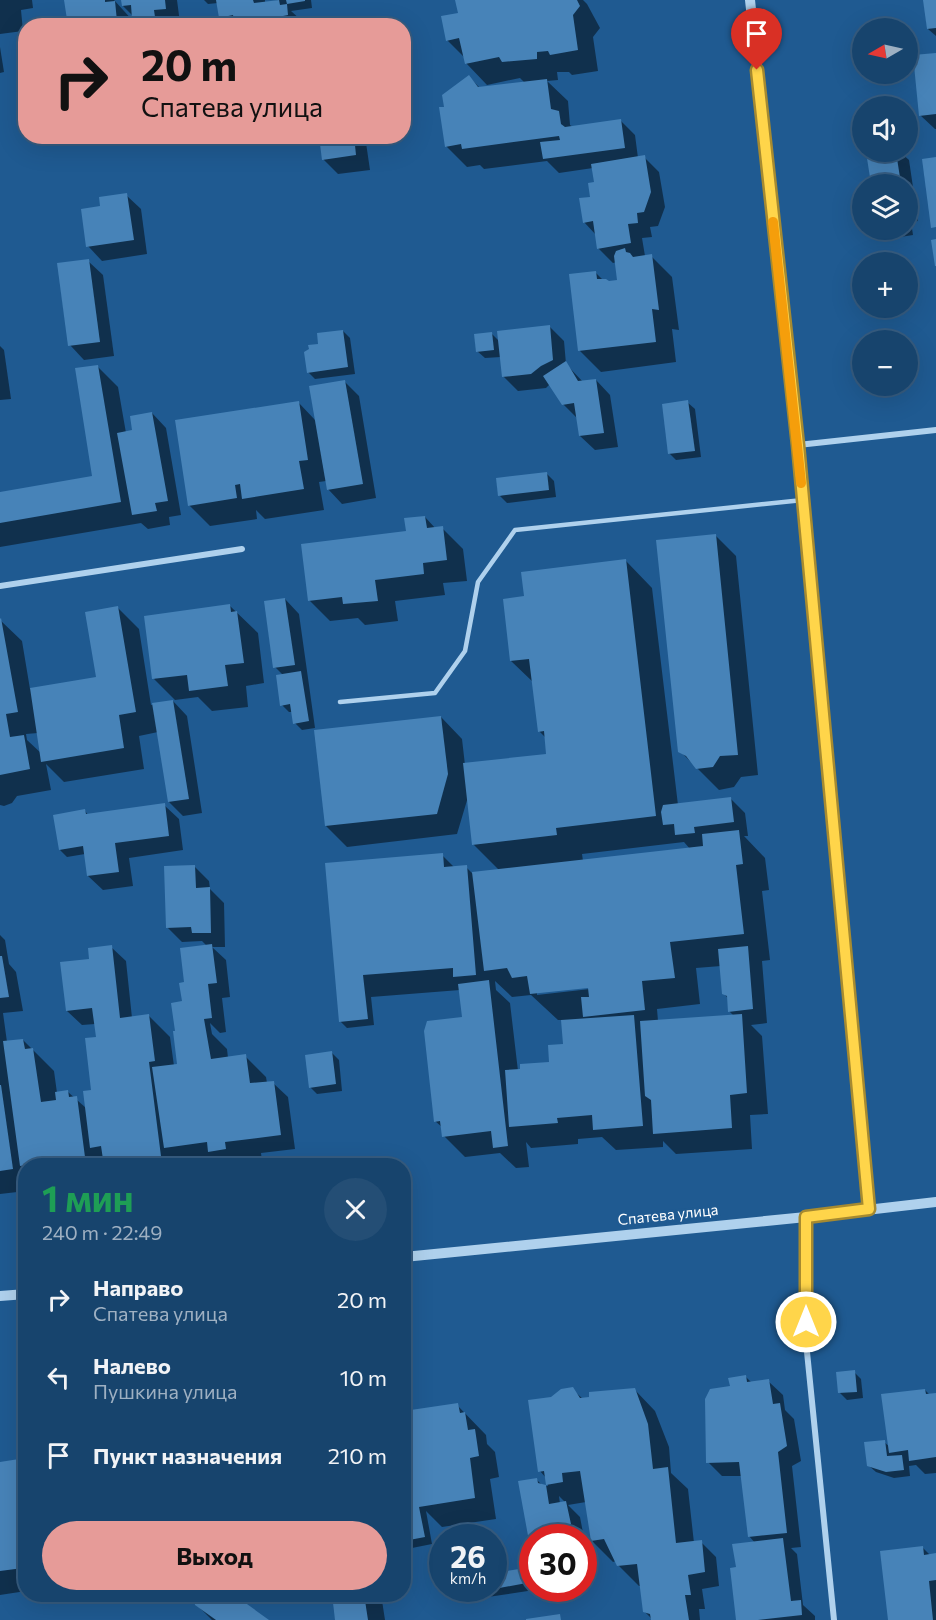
<!DOCTYPE html>
<html lang="ru">
<meta charset="utf-8">
<style>
:root{--surface:#17446d;--page:#244e75;--text:#f1f3f6;--muted:#9eb0c2;--line:#365c80;--accent:#e69b98}
body{margin:0;font-family:Commissioner,sans-serif;background:var(--page);color:var(--text);height:100vh;display:flex;flex-direction:column;font-size:22px;white-space:nowrap}
*{box-sizing:border-box;margin:0}
p{font-size:20px;color:var(--muted)}
.icon{flex:none;width:33px;height:33px;fill:none;stroke:currentColor;stroke-width:2;stroke-linecap:round;stroke-linejoin:round}
.map{position:relative;flex:1;overflow:hidden}
.details{position:absolute;left:18px;top:1158px;width:393px;height:444px;display:flex;flex-direction:column;background:var(--surface);border-radius:24px;box-shadow:0 6px 24px #0002,0 0 0 2px var(--line)}
.details>*{flex:none}
.guide{position:absolute;left:18px;top:18px;width:393px;height:126px;border-radius:24px;box-shadow:0 6px 24px #0002,0 0 0 2px var(--line);background:#e69b98;color:#111;overflow:hidden}
.needle{width:39px;rotate:261deg}
.controls{position:absolute;left:852px;top:18px;display:grid;gap:12px}
.controls a{display:grid;place-items:center;width:66px;height:66px;border-radius:50%;background:var(--surface);box-shadow:0 6px 24px #0002,0 0 0 2px var(--line);font-size:30px}
.speed{position:absolute;left:429px;top:1524px;display:flex;gap:12px;font-size:30px;font-weight:700;text-align:center}
.speed>*{display:grid;place-content:center;width:78px;height:78px;border-radius:50%;background:var(--surface);box-shadow:0 6px 24px #0002,0 0 0 2px var(--line);line-height:1}
.speed small{font-size:15px;font-weight:400}
.speed .limit{border:9px solid #d22;background:#fff;color:#111}
.pin{position:absolute;display:grid;place-items:center;width:51px;height:51px;color:#fff;margin:-62px -26px;border-radius:50% 50% 50% 0;rotate:-45deg;box-shadow:0 0 6px #0007}
.pin .icon{rotate:45deg}
.me{position:absolute;width:66px;margin:-33px;rotate:0deg;stroke-linejoin:round;filter:drop-shadow(0 0 4px #0008)}
.turn{display:flex;align-items:center;gap:21px;height:126px;padding:0 24px;font-size:27px}
.turn .icon{width:78px;height:78px;stroke-width:2.5}
.turn b{display:block;font-size:42px;line-height:51px}
.round{display:grid;place-items:center;flex:none;width:63px;height:63px;border-radius:32px;background:var(--page)}
.head{display:flex;align-items:center;justify-content:space-between;height:102px;padding:0 24px}
h1{font-size:36px;font-weight:700;line-height:45px;color:#1e9e55}
.action{display:flex;gap:12px;margin-top:auto;padding:12px 24px}
.action a{flex:1;height:69px;border-radius:36px;background:var(--accent);color:#111;font-size:24px;font-weight:700;line-height:69px;text-align:center}
ul{padding:0;list-style:none}
li{display:flex;align-items:center;gap:18px;height:78px;padding:0 24px}
li div{flex:1}
li b{display:block;font-size:22px}
li em{font-style:normal}
.map>svg:first-child{display:block}
.shadow{fill:#0007;fill-rule:evenodd}
.building{fill:#4783b8}
.lines{fill:none;stroke-linecap:round;stroke-linejoin:round}
.service{stroke:#afd1ed;stroke-width:4.5}
.minor{stroke:#afd1ed;stroke-width:6}
.tertiary{stroke:#afd1ed;stroke-width:10}
.route-casing{stroke:#a68a30;stroke-width:15}
.route{stroke:#ffd54a;stroke-width:10}
.slow{stroke:#f59e0b;stroke-width:10}
.labels{text-anchor:middle;stroke-width:5;stroke-linejoin:round;paint-order:stroke}
.street-label{font-size:15px;fill:#fff;stroke:#1f5a91}
</style>
<div class="map">
<svg width="936" height="1620" viewBox="0 0 936 1620">
<rect width="100%" height="100%" fill="#1f5a91"/>
<g class="shadow">
<path d="M0,0h32l1,8 -12,2 2,21 -23,3z"/>
<path d="M65,0h49l20,22 -1,-6 -10,-10 -1,-6h55l3,23 -13,3h-97z"/>
<path d="M204,0h61v3l15,-3h31l1,8 -21,3 10,9v6h-72l-9,-9 -2,-14 -10,1z"/>
<path d="M457,0h126l4,4 13,24 -7,9 5,34 -26,4 -3,-3h-12l1,8 -11,1 21,20 2,24 3,2 48,-6 14,14 3,23 6,-1 15,15 6,35 -7,19 -8,1 2,10 -10,1 3,18h6l21,21 7,53 -7,-1 4,33 -75,10 -21,-21 16,-78 7,7 6,3 10,-2 -2,-19 -4,1 -15,-15 -2,-13 -12,-13 12,-39 -3,-15 -34,5 -12,-12 -63,8 -4,-4 -13,2 -21,-21v-38l23,-31 11,11 45,-5 -5,-5 -33,7 -21,-22 -1,-5 -18,-18 12,-26z"/>
<path d="M925,0h11v36l-8,-7z"/>
<path d="M0,47l4,25 -4,1z"/>
<path d="M936,54v75h-1l-15,-14z"/>
<path d="M123,136h15v3l-10,2z"/>
<path d="M320,136h45l5,34 -32,4 -14,-14z"/>
<path d="M868,152h32l9,8 9,61 -7,1 2,13 -19,3 -9,-8h23v-46h-35z"/>
<path d="M126,195l15,14 6,45 -45,7 -14,-15 14,-38z"/>
<path d="M88,261l15,14 11,81 -30,4 -14,-15z"/>
<path d="M550,327l14,14 2,23 17,18 13,-2 14,15 8,52 -23,3 -15,-14 -2,-17 -15,-15 -13,-20 -4,4 -28,3 -15,-15 -2,-19 -16,1 -8,-7 14,-18 8,8z"/>
<path d="M343,331l7,7 5,36 -40,5 -7,-7 12,-27z"/>
<path d="M0,346l4,4 7,49 -11,1z"/>
<path d="M97,366l21,21 8,46 8,-1 18,-19 14,15 15,87 -12,2 1,8 -22,4 -7,-6 -141,24v-54l94,-16z"/>
<path d="M344,381l15,15 17,102 -34,6 -14,-15 -2,-8 -7,1 5,28 -59,9 -9,-9 1,9 -47,7 -21,-21 109,-103 18,19z"/>
<path d="M687,402l8,7 6,48 -25,3 -7,-7z"/>
<path d="M547,474l7,7 2,16 -49,6 -7,-7z"/>
<path d="M425,517l11,12 6,-1 21,21 4,32 -24,2 2,12 -50,6 3,20 -33,4 -7,-7 -28,3 -21,-21 98,-67z"/>
<path d="M715,535l21,21 22,219 -17,2 -7,10 -15,3 -39,-39z"/>
<path d="M626,561l26,27 26,217 52,-7 15,15 3,23h-4l21,22 4,32 -7,1 8,69 -8,1 5,62 -16,2 11,11 6,78 -18,1 2,34 -76,5 -13,-13v6l-47,3 -14,-13 -24,2v5l-47,4 -5,-6 3,25 -13,1 -16,-15 -35,4 -21,-21 -1,-8 -8,-7 28,-103 -3,-28 -89,7 3,28 -27,3 -7,-7 -13,-157 115,-9 13,13 11,-1 7,7 27,-3 -27,-27 -5,-47 -11,37 -110,13 -21,-21 115,-109 21,22 3,26 83,-10 -2,-17 -7,-7 -5,-48 -23,-22 14,-63zM684,842l6,7 -107,12 -1,-7zM721,966l3,28 4,4 1,13 5,5 -76,5 -1,-12 43,-5 -4,-36zM495,981l17,16 19,-2 27,25h4l2,25 -14,18 -32,8 -8,-68 -14,-13zM590,986v3l-53,6v-3z"/>
<path d="M285,599l14,15 16,114 -13,2 -7,-7 -2,-11h-4l-7,-7 1,-30 -8,-8z"/>
<path d="M230,606l28,27 6,50 -18,3 2,21 -36,4 -14,-14 -23,3 -21,-21z"/>
<path d="M118,608l21,21 12,76 22,-4 14,15 15,97 -19,3 -14,-14 -11,-70 -19,4 5,33 -80,13 -18,-18 5,26 -34,6 -5,7 -8,3 -4,-1v-185l22,21 8,48 67,-11zM38,733l4,21 -15,-14 -1,-6z"/>
<path d="M164,805l15,14 4,31 -54,8 4,28 -30,4 -15,-14 -3,-22 -18,3 -7,-7 25,-39 4,5z"/>
<path d="M195,867l14,14 1,8 14,14 1,44h-13l14,13 4,37 -8,1 4,34 -6,1 -10,-10 2,11 15,15 1,9 17,-2 21,21 1,6h6l15,14 7,52 -34,4 1,8 -17,2 1,3h-22l-2,-3 -15,3h-24l-4,-4 1,4h-154v25l-26,3v-259l5,5 4,24 7,8 7,39 -20,2 4,29 16,-2 31,31 3,22 11,-1 18,16 7,-17 4,-53 -2,-14 -13,1 -15,-14 23,-51 21,-13 15,14 6,57 17,-2 21,21 4,29 5,-1 -1,-33 7,-30 1,-18 21,-38 -5,-5 -20,1 -15,-15z"/>
<path d="M332,1053l7,7 3,31 -25,3 -7,-7z"/>
<path d="M854,1372l7,7 2,19 -16,2 -7,-7z"/>
<path d="M745,1376l7,7 16,-2 15,14 2,15 9,9 7,42 -9,5 9,81 -10,1 6,6 6,51 12,11v4h-77l-1,-52 18,-25 -6,-7 -7,-60h-20l-14,-14 23,-75z"/>
<path d="M572,1389l11,10 51,-10 21,22 14,36 2,26 17,16 6,54 7,-1 15,15 3,29 -17,3 3,20h-6l1,11h-47l-9,-9 -3,-25h-2l-21,-21 -2,-4 -3,1 -21,-21 -6,-39 -18,3 12,12 4,21h-52v12l-12,-68 16,-3 7,7h5l-2,-8 -6,-7 12,-72zM559,1496l7,7 -6,1z"/>
<path d="M925,1390l5,5 6,-1v79l-11,1 -9,-9 -7,1 1,10 -16,2 -18,-6 -8,-7 16,-23 6,5z"/>
<path d="M457,1405l29,30 1,9 8,8 4,25 -9,2 6,40 -54,8 -16,-16 6,33 -20,4 -7,-7 -1,-7v-51h2l-2,-6v-64z"/>
<path d="M18,1461l8,7v123l-26,4v-132z"/>
<path d="M923,1548l8,8 5,-1v65h-46z"/>
<path d="M532,1569v19l9,1 -60,9 -7,-7 -1,-3h21v-13z"/>
<path d="M60,1594h81l-72,9z"/>
<path d="M195,1594h43l1,7 27,19h-54l-16,-16z"/>
<path d="M333,1594h48l4,26h-48z"/>
</g>
<g class="building">
<path d="M64,0h41v2l10,-1 2,20 15,-2 -1,-14 -9,1 -1,-6h44l1,9 -12,1 2,14 -4,2h-67l-1,-3 -16,3z"/>
<path d="M216,0h37l1,3 25,-3 1,5 7,-1 -1,-4h19v1l-18,3 1,11 -5,1v4l-13,3v3h-35l-2,-11 -14,3z"/>
<path d="M455,0h122l3,6 -7,9 5,35 -28,5 -2,-4 -11,1v7l-35,3 -3,-5 -34,7 -6,-26 -13,3 -5,-25 17,-3z"/>
<path d="M923,0h13v28l-9,1z"/>
<path d="M936,53v61l-17,2 -6,-61z"/>
<path d="M469,75l9,12 69,-8 4,30 8,2 2,13 4,3 56,-8 4,29 -82,11 -3,-17 20,-2 -1,-4 -97,13 -1,-5 -16,3 -6,-40h5l-2,-12z"/>
<path d="M319,136h35l2,19 -34,5z"/>
<path d="M866,152h30l5,32h-30z"/>
<path d="M645,155l6,37 -7,20 -7,1 1,10 -10,1 3,19 -34,6 -4,-28 -10,2 -4,-25 11,-1 -2,-14 6,-1 -3,-18z"/>
<path d="M936,157v70l-5,1 -9,-69z"/>
<path d="M127,193l7,47 -48,7 -5,-38 19,-3 -1,-9z"/>
<path d="M936,239v27h-1l-4,-26z"/>
<path d="M625,248l1,4 4,1 3,4 19,-3 7,56 -7,-1 4,33 -78,9 -9,-77 27,-3 1,8h9l3,2 8,-1 -3,-24 2,-5z"/>
<path d="M89,259l11,83 -32,4 -11,-83z"/>
<path d="M550,325l3,35 -12,6 -10,8 -29,3 -5,-46z"/>
<path d="M343,330l5,37 -41,6 -3,-21 5,-3 -1,-4 10,-1 -1,-11z"/>
<path d="M492,332l2,18 -18,2 -2,-18z"/>
<path d="M566,361l12,20 18,-2 8,54 -25,3 -5,-33 -12,2 -19,-29z"/>
<path d="M98,365l23,137 -121,21v-31l92,-16 -17,-108z"/>
<path d="M345,380l18,104 -36,6 -18,-104z"/>
<path d="M688,400l7,51 -27,3 -6,-50z"/>
<path d="M299,401l9,59 -9,1 5,28 -62,10 -2,-15 -5,1 2,13 -49,8 -13,-86z"/>
<path d="M152,412l16,89 -13,2 2,8 -25,4 -15,-82 15,-3 -2,-14z"/>
<path d="M547,472l2,18 -51,6 -2,-18z"/>
<path d="M425,516l2,12 16,-2 4,34 -24,3 1,11 -49,6 3,21 -35,3 -1,-7 -34,4 -7,-57 105,-13 -2,-13z"/>
<path d="M716,534l22,221 -18,1 -7,11 -17,2 -10,-13 -8,-4 -22,-212z"/>
<path d="M626,559l30,257 -100,12 1,7 -85,10 -9,-82 83,-9 -2,-23 -6,1 -9,-73 -19,2 -7,-62 21,-3 -3,-24z"/>
<path d="M285,598l10,67 -22,3 -9,-67z"/>
<path d="M230,604l1,8 6,-1 7,52 -19,2 3,21 -39,5 -2,-16 -35,4 -8,-63z"/>
<path d="M118,606l18,106 -17,3 5,33 -83,14 -11,-74 66,-11 -11,-65z"/>
<path d="M1,618l17,94 -12,2 4,23 14,-2 6,34 -30,6v-156z"/>
<path d="M301,671l8,50 -16,3 -3,-20 -10,2 -4,-31z"/>
<path d="M173,700l16,99 -21,3 -16,-99z"/>
<path d="M441,716l7,58 -11,40 -112,12 -11,-96z"/>
<path d="M731,797l3,25 -40,5 1,6 -20,2 -1,-11 -11,1 -2,-13 2,-7z"/>
<path d="M165,803l4,33 -54,7 4,29 -32,4 -4,-30 -24,4 -6,-35 32,-6 1,5z"/>
<path d="M739,830l4,34 -7,1 8,69 -74,8 5,36 -33,3 3,29 -62,7 -2,-20h8l-1,-9 -58,6 -3,-18 -15,2 -5,-10 -23,3 -12,-99 231,-26 -1,-12z"/>
<path d="M443,853l1,14 23,-2 9,110 -23,2v-9l-90,7 5,44 -29,3 -14,-159z"/>
<path d="M195,865l1,23 14,-1 1,46h-19l-1,-6 -25,1 -2,-62z"/>
<path d="M212,944l5,39 -9,1 4,34 -8,1 7,40 35,-5 4,29 24,-2 7,54 -56,7 1,7 -18,3 -1,-10 -43,6 -12,-81 25,-3 -4,-33h2l-4,-28 11,-2 -3,-18 5,-1 -4,-34z"/>
<path d="M112,945l8,73 29,-4 6,47 -6,1 13,102 -58,2 -3,-20 -11,2 -7,-57 8,-1 -6,-52 11,-1 -4,-29 -26,3 -6,-49 29,-3 -1,-11z"/>
<path d="M748,946l5,63 -25,3 -1,-16 -5,-2 -4,-45z"/>
<path d="M0,956h2l7,41 -9,1z"/>
<path d="M489,980l19,166 -15,2 -2,-17 -49,6 -2,-16 -6,1 -10,-91 3,-10 35,-4 -4,-33z"/>
<path d="M742,1014l5,79 -17,2 2,33 -79,6 -2,-34 -6,-4 -5,-75z"/>
<path d="M634,1015l9,111 -50,4 -1,-15 -35,3 1,5 -49,4 -4,-57 15,-1v-5l29,-2 -1,-17 15,-1 -2,-24z"/>
<path d="M23,1039l2,10 8,-1 8,54 15,-2 -1,-8 13,-2 1,7 8,-1 8,61 -65,9 -17,-125z"/>
<path d="M332,1051l4,33 -27,4 -4,-33z"/>
<path d="M0,1085h1l12,84 -13,2z"/>
<path d="M855,1370l2,22 -19,1 -2,-21z"/>
<path d="M746,1375l1,7 22,-3 4,25 7,-1 7,43 -9,6 9,81 -39,4 -9,-75 -33,1 -1,-64 5,-10 20,-3 -2,-8z"/>
<path d="M573,1387l7,11 9,-1v-5l46,-4 13,36 5,45 15,-2 8,76 26,-3 3,32 -17,3 3,20h-6l4,25h-38l-1,-6 -7,-2 -6,-48 -20,2 -13,-27 -13,2 -11,-70 -18,2 1,9 -17,3 3,19 17,-3 5,23 -17,2 2,12h-24l-1,14 -13,-71 19,-3 1,5 8,2 -2,-14 -6,1 -10,-72 23,-3 10,-8z"/>
<path d="M925,1389l1,5 10,-1v64l-27,4 -1,-11 -19,3 -8,-59z"/>
<path d="M458,1403l2,10 5,-1 3,18 7,-1 4,27 -9,2 5,40 -56,9 6,30 -21,4v-130z"/>
<path d="M885,1440l2,16 15,-1 2,15 -18,2 -19,-6 -3,-24z"/>
<path d="M19,1459l6,39 -9,22 7,48 -23,3v-109z"/>
<path d="M783,1538l8,63 10,-1 1,15 -44,5h-22l-6,-52 6,-1 -4,-23z"/>
<path d="M923,1546l1,9 12,-2v27l-7,1 4,39h-45l-8,-69z"/>
<path d="M532,1567v15l-38,7v-16z"/>
<path d="M193,1594h40l36,26h-53l-21,-15z"/>
<path d="M332,1594h32l4,26h-33z"/>
<path d="M560,1614l1,6h-35v-1z"/>
</g>
<g class="lines">
<path class="service" d="M340,702l95,-9 30,-42 13,-69 37,-52 288,-30"/>
<g class="minor">
<path d="M798,445l138,-15"/>
<path d="M0,586l242,-37"/>
<path d="M806,1217v125l28,278"/>
</g>
<g class="tertiary">
<path d="M750,0l48,445 71,764"/>
<path d="M404,1257l402,-40 130,-15"/>
<path d="M0,1296l26,-2"/>
</g>
</g>
<g class="lines">
<defs>
<path id="route" d="M757,70l41,375 71,764 -63,8v105"/>
</defs>
<use href="#route" class="route-casing"/>
<use href="#route" class="route"/>
<path class="slow" d="M773,222l28,261"/>
</g>
<g class="labels">
<g class="street-label">
<text transform="translate(668 1215) rotate(-6)" y="5">Спатева улица</text>
</g>
</g>
</svg>
<div class="controls">
<a><svg class="needle" viewBox="-14 -14 28 28"><path d="M0-13l5 13h-10z" fill="#e53935"/><path d="M0 13l5-13h-10z" fill="#9eb0c2"/></svg></a>
<a><svg class="icon" aria-label="sound" viewBox="0 0 24 24"><path d="M4 9h4l5-4v14l-5-4H4zM17 9q2 3 0 6"/></svg></a>
<a><svg class="icon" aria-label="layers" viewBox="0 0 24 24"><path d="M12 4l9 5-9 5-9-5zM3 14l9 5 9-5"/></svg></a>
<a>+</a>
<a>−</a>
</div>
<div class="speed"><div>26<small>km/h</small></div><div class="limit">30</div></div>
<div class="pin" style="left:757px;top:70px;background:#d93025"><svg class="icon" aria-label="arrive" viewBox="0 0 24 24"><path d="M6 21V4h12l-3 4 3 4H6"/></svg></div>
<svg class="me" style="left:806px;top:1322px" viewBox="-20 -20 40 40"><circle r="17" fill="#ffd54a" stroke="#fff" stroke-width="3"/><path d="M0-11L8 9 0 5-8 9z" fill="#fff"/></svg>
<div class="guide">
<div class="turn"><svg class="icon" aria-label="right" viewBox="0 0 24 24"><path d="M7 20v-9h11M14 6l5 5-5 5"/></svg><div><b>20 m</b>Спатева улица</div></div>
</div>
<section class="details">
<div class="head"><div><h1>1 мин</h1><p>240 m · 22:49</p></div><a class="round"><svg class="icon" aria-label="close" viewBox="0 0 24 24"><path d="M6 6l12 12M18 6L6 18"/></svg></a></div>
<ul>
<li><svg class="icon" aria-label="right" viewBox="0 0 24 24"><path d="M7 20v-9h11M14 6l5 5-5 5"/></svg><div><b>Направо</b><p>Спатева улица</p></div><em>20 m</em></li>
<li><svg class="icon" aria-label="left" viewBox="0 0 24 24"><path d="M17 20v-9H6M10 6l-5 5 5 5"/></svg><div><b>Налево</b><p>Пушкина улица</p></div><em>10 m</em></li>
<li><svg class="icon" aria-label="arrive" viewBox="0 0 24 24"><path d="M6 21V4h12l-3 4 3 4H6"/></svg><div><b>Пункт назначения</b></div><em>210 m</em></li>
</ul>
<div class="action"><a>Выход</a></div>
</section>
</div>
